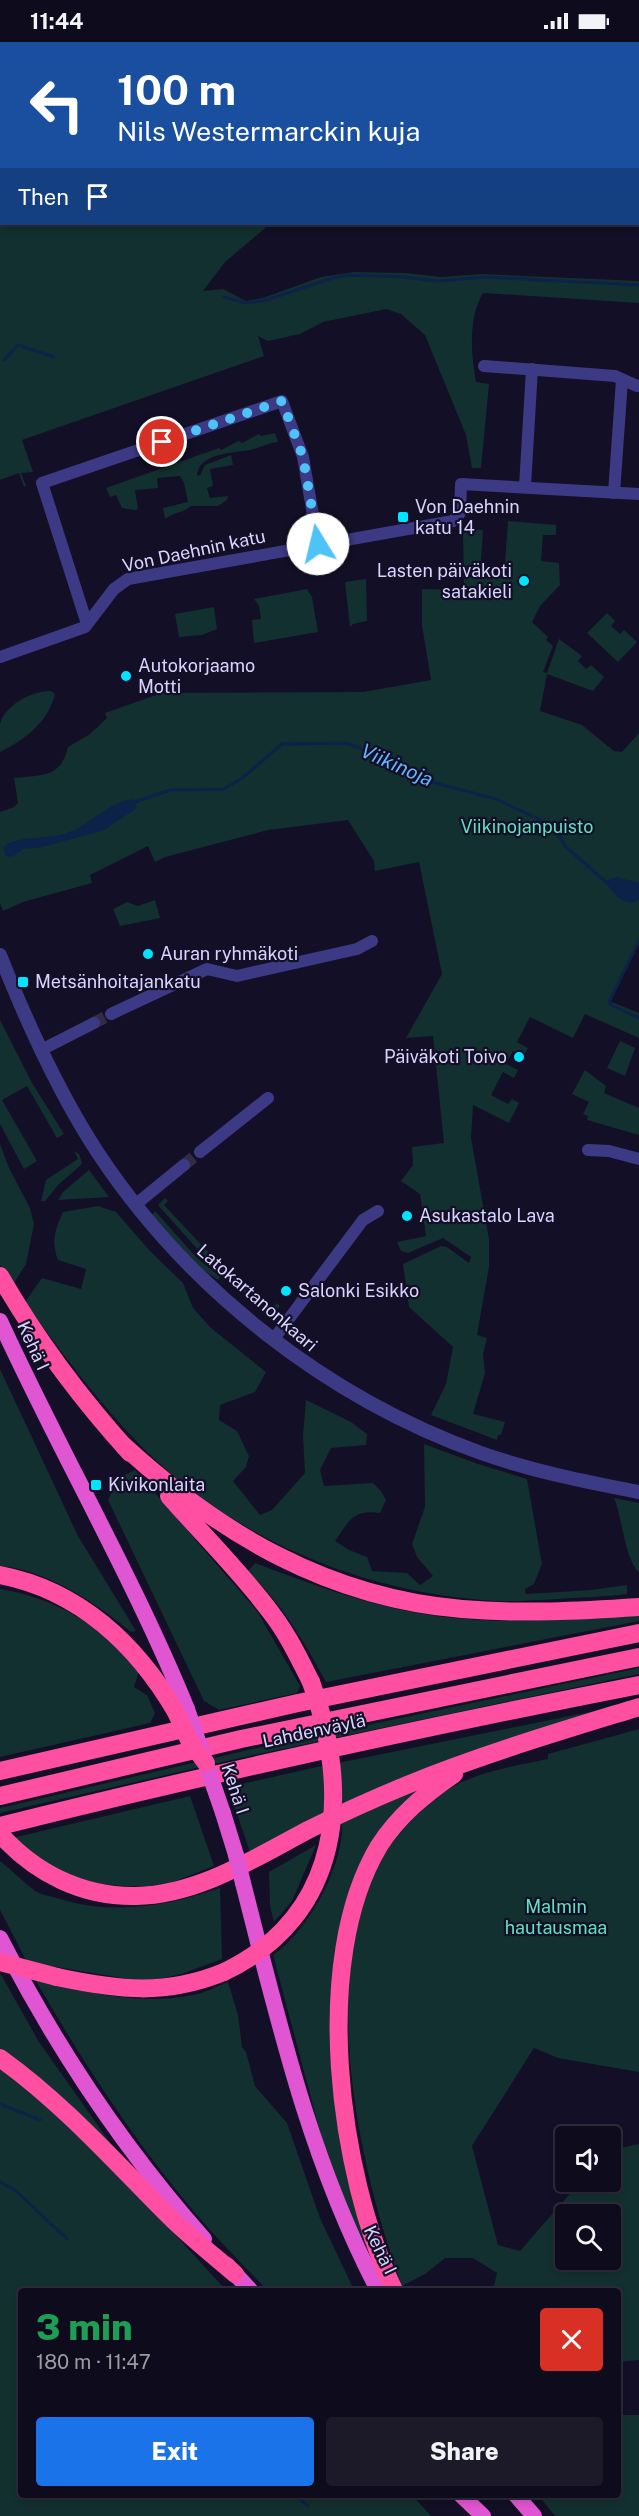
<!DOCTYPE html>
<meta charset="utf-8">
<style>
:root{--surface:#0e0b1c;--page:#1c1929;--text:#f1f3f6;--muted:#9b9ba3;--line:#2e2b3b;--accent:#1a73e8}
body{margin:0;font-family:"Public Sans",sans-serif;background:var(--page);color:var(--text);height:100vh;display:flex;flex-direction:column;font-size:22px;white-space:nowrap}
*{box-sizing:border-box;margin:0}
p{font-size:20px;color:var(--muted)}
.icon{flex:none;width:33px;height:33px;fill:none;stroke:currentColor;stroke-width:2;stroke-linecap:round;stroke-linejoin:round}
.map{position:relative;flex:1;overflow:hidden}
.panel{position:absolute;left:18px;top:2246px;width:603px;height:210px;display:flex;flex-direction:column;background:var(--surface);border-radius:6px;box-shadow:0 3px 9px #0003,0 0 0 2px var(--line)}
.panel>*{flex:none}
.hud{position:absolute;left:0px;top:0px;width:639px;height:183px;box-shadow:0 3px 9px #0003,0 0 0 2px var(--line);background:#1a4fa0;color:#fff;overflow:hidden}
.tools{position:absolute;left:555px;top:2084px;display:grid;gap:12px}
.tools a{display:grid;place-items:center;width:66px;height:66px;border-radius:6px;background:var(--surface);box-shadow:0 3px 9px #0003,0 0 0 2px var(--line);font-size:30px}
.pin{position:absolute;display:grid;place-items:center;width:51px;height:51px;color:#fff;margin:-26px;border:3px solid #fff;border-radius:50%;box-shadow:0 2px 6px #0007}
.me{position:absolute;width:66px;margin:-33px;rotate:351deg;stroke-linejoin:round;filter:drop-shadow(0 0 4px #0008)}
.turn{display:flex;align-items:center;gap:21px;height:126px;padding:0 18px;font-size:27px}
.turn .icon{width:78px;height:78px;stroke-width:2.5}
.turn b{display:block;font-size:42px;line-height:51px}
.then{display:flex;align-items:center;height:57px;padding:0 18px;background:#0003;gap:12px;font-size:22px}
.round{display:grid;place-items:center;flex:none;width:63px;height:63px;border-radius:6px;background:var(--page)}
.headline{display:flex;align-items:center;justify-content:space-between;height:102px;padding:0 18px}
h1{font-size:36px;font-weight:800;line-height:45px;color:#1e9e55}
.button{display:flex;gap:12px;margin-top:auto;padding:12px 18px}
.button a{flex:1;height:69px;border-radius:6px;background:var(--accent);color:#fff;font-size:24px;font-weight:800;line-height:69px;text-align:center}
.button a+a{background:var(--page);color:var(--text)}
.status{display:flex;justify-content:space-between;align-items:center;height:42px;padding:0 30px;background:var(--surface);direction:ltr}
.status svg{height:16px;fill:currentColor}
.map>svg:first-child{display:block}
.green{fill:#12302f;fill-rule:evenodd}
.water{fill:#0c2248}
.lines{fill:none;stroke-linecap:round;stroke-linejoin:round}
.stream{stroke:#0c2248;stroke-width:3}
.minor-tunnel{stroke:#312d47;stroke-width:12;stroke-dasharray:12 6;stroke-linecap:butt}
.minor{stroke:#3d3a85;stroke-width:12}
.tertiary{stroke:#3d3a85;stroke-width:14}
.trunk{stroke:#e055d1;stroke-width:16}
.motorway{stroke:#ff4fa3;stroke-width:18}
.trunk-bridge{stroke:#e055d1;stroke-width:16}
.motorway-bridge{stroke:#ff4fa3;stroke-width:18}
.route{stroke:#4fc3f7;stroke-width:10;stroke-dasharray:0 18}
.poi-dot{fill:#00e5ff;stroke:#130f26;stroke-width:2}
.labels{text-anchor:middle;stroke-width:4.5;stroke-linejoin:round;paint-order:stroke}
.poi-label{font-size:18px;fill:#d9d4ff;stroke:#130f26;text-anchor:start}
.street-label{font-size:18px;fill:#d9d4ff;stroke:#130f26}
.park-label{font-size:18px;fill:#5fe0c0;stroke:#130f26}
.water-label{font-size:20px;font-style:italic;fill:#62b6ff;stroke:#130f26}
</style>
<div class="status"><b>11:44</b><svg viewBox="0 0 49 12"><path d="M0 12V9h3v3zM5 12V6h3v6zM10 12V3h3v9zM15 12V0h3v12zM26 1h20v11H26zM47 4h2v5h-2z"/></svg></div>
<div class="map">
<svg width="639" height="2474" viewBox="0 0 639 2474">
<rect width="100%" height="100%" fill="#130f26"/>
<g class="green">
<path d="M0,0h552l-550,2v180h268l-45,38 -22,29 20,-2 23,12 17,-3 58,-21 33,-5 51,1 36,4 40,-3 158,7v22l-156,-10c-15,24 -12,62 -7,89l13,2 -8,84h-9l-6,-33 -41,-100 -24,-21 -15,-5 -63,13 -23,12 -32,7 -10,-5 6,20 -242,84 11,32 -12,1 5,13 -2,1 -5,-14 -19,7z"/>
<path d="M275,391l3,9c-10,1 -19,6 -28,8 -17,3 -52,3 -53,26l3,-1 5,-10 26,-10 2,10 -23,4 3,17 -6,2 3,10 18,-2 -1,4 -9,6h-27c-9,8 -18,6 -26,13l-2,-11 25,-6 -4,-19 -4,-7 -23,2 1,10 -23,2 3,19 -3,1 -13,-2 -6,-13 -6,2 -4,-9 113,-40 2,2 18,-9 3,2 17,-9 2,2z"/>
<path d="M508,479l48,4v10h-13l-2,26 18,2 1,22 -20,21 -8,16 16,15 -2,3 7,6 -10,26 4,1 12,-34 23,17 -4,5 8,8 5,-4 13,12 -11,14 -46,-17 -7,37 42,14 32,26 8,1 17,-19v208l-30,60 30,12v25l-54,-24 -12,24 -43,-21 -13,25 11,6 -5,9 -10,-6 -7,13 12,6 -4,8 -11,-6 -12,23 17,9 4,-5 7,4 -10,20 -36,-18 -2,33 18,101v28l-12,68 10,3 -4,16 2,19 -12,41 32,8 -4,13h-3l-1,5 -66,-25 15,-31 7,-37 -44,-40 -6,-43 38,-18 6,1 22,16 2,-6 -28,-19 -35,15 -7,-2 -4,-9 29,-6 -6,-42 -19,-13 12,-16 -1,-18 32,-4 -11,-107 -27,2 36,-64 -23,-112 -44,9 -1,-10 -26,-41 -80,10 -103,27 -10,5 -7,-16 -58,29 2,8 -69,19 -20,9 -3,-8v-91l14,-5 4,-4 -4,-25c28,-3 47,0 54,-31l22,-13 17,-16 -2,-5 57,-20 201,-1 68,-12 -9,-55v-36l42,1 -1,-60h20l-3,46 24,2z"/>
<path d="M366,537l1,42 -14,3 -3,3 -5,-45z"/>
<path d="M307,547l5,8 6,35 -64,11 -2,-23 9,-1 -2,-13 -5,-7z"/>
<path d="M214,565l3,22 -15,6 -23,2 -4,-23z"/>
<path d="M607,571l8,8 -4,5 9,8 4,-4 13,12 -19,20 -31,-29z"/>
<path d="M51,649l4,3c-8,30 -30,45 -55,58 0,-8 0,-20 0,-28 4,-18 32,-34 51,-33z"/>
<path d="M155,858l5,18 -40,8 -7,-17 14,-7 11,4z"/>
<path d="M0,978l32,63 32,51 -7,4 -30,-52 -25,14 35,61 -13,8 -24,-45z"/>
<path d="M620,999l15,7 -10,28 -18,-8z"/>
<path d="M585,1028l21,16 -2,7 35,15v27l-52,-15 1,-4 -5,-2 6,-12 -17,-8z"/>
<path d="M0,1102l9,24 21,40 4,16 -8,40 -14,22 -12,-21z"/>
<path d="M74,1109l5,3 3,9 -1,2 -22,19 -14,17h-4l5,-21 32,-21z"/>
<path d="M89,1128l20,27 -51,3 5,-8z"/>
<path d="M165,1156l3,3 -4,4 47,50 60,54 6,-6 3,3 -9,10 -63,-55 -50,-56z"/>
<path d="M98,1164l18,6 34,39 33,32 10,25 18,20 55,44 -11,20 -35,13 -1,15 18,11 12,25 -3,11 -13,14 27,34 12,-5 33,-37 -2,-37 3,-36 45,22 16,12 -1,11 -35,3 -11,22 4,16 49,-3 8,8 5,9 -6,13c-27,-4 -31,8 -45,28l14,9 18,7 5,14 35,2 13,12 13,-9 -16,-19 -5,-13 13,-37 -1,-63 54,20 49,15 15,85 -8,20 -9,5 1,5 65,-4 36,-5v9c-22,3 -45,3 -68,5 -25,1 -51,4 -77,1 -126,-10 -250,-63 -340,-153 -44,-45 -81,-95 -117,-145l17,-24 39,11 5,-20 -28,-9c-7,-18 -3,-31 5,-48z"/>
<path d="M155,1169l42,47 23,19 -2,3 -19,-13 -47,-52z"/>
<path d="M0,1327l78,167 58,95 -5,1c-33,-28 -86,-63 -131,-66z"/>
<path d="M135,1428l122,141 43,75 -3,7 -78,17 -15,-9 -96,-201 11,-22z"/>
<path d="M614,1456l25,5v70c-15,-16 -16,-53 -25,-75z"/>
<path d="M255,1521c51,19 103,39 157,49 75,14 152,9 227,2v7l-313,61c-23,-43 -43,-76 -78,-111z"/>
<path d="M0,1547c60,10 100,37 139,82l-5,16 13,8 8,18 -5,10 -150,34z"/>
<path d="M639,1626v6l-390,82 -249,57v-5l248,-58z"/>
<path d="M619,1664l-280,103 -1,-46z"/>
<path d="M639,1687v343l-81,-14 -24,-10 -62,98 26,99 22,6 61,-70h29l1,-31 28,-6v216l-21,2v-72h-125l4,-17 -24,-15h-28l-20,16 -23,12c-43,-117 -81,-296 -28,-413 4,-10 8,-21 13,-29 7,-10 18,-19 26,-26 14,-13 30,-27 47,-35 28,-13 59,-18 88,-24v-5zM566,2172h44v45h-44z"/>
<path d="M326,1723l1,51 -76,39 -23,-68z"/>
<path d="M425,1742l-23,22 -66,164 31,276 -12,-21 -32,-82 -50,-188c36,-24 72,-92 69,-134z"/>
<path d="M190,1754l24,70 -41,16 -25,4h-25l-35,-3 -37,-13 -39,-32z"/>
<path d="M316,1803l-24,56 -18,21 -4,-16 -1,-34z"/>
<path d="M0,1819c12,9 23,21 35,30 6,4 15,5 22,7 54,18 111,8 163,-10l2,71 -41,15 -35,8 -119,-20 -27,-52z"/>
<path d="M0,1931l39,69 81,115 -120,-103z"/>
<path d="M36,1939c52,11 104,25 157,14 12,-2 24,-9 35,-13l10,33 4,32 4,5 9,34 32,37 33,95 34,72h-87c-24,-25 -49,-50 -71,-76 -61,-72 -113,-151 -160,-233z"/>
<path d="M0,2027c85,63 155,144 226,221h-205v204l391,1 19,21h-431z"/>
<path d="M618,2373h21v101h-84l-17,-21 80,-1z"/>
</g>
<g class="water">
<path d="M134,757l3,9 -33,22 -61,17 -20,2 -11,8 -6,-1 -3,-8c7,-12 46,-9 61,-14 28,-9 41,-31 70,-35z"/>
<path d="M617,835l22,6v17c-14,9 -27,-7 -34,-19z"/>
</g>
<g class="lines">
<g class="stream">
<path d="M224,255l22,6 17,-2 70,-23 16,-3 55,2 33,4 48,-4 154,8"/>
<path d="M4,318l14,-15 36,12"/>
<path d="M135,760l35,-12 54,-1 17,-10 41,-35 65,-1 43,17 30,19 76,20 57,27 13,21 41,36"/>
<path d="M639,899l-30,61 2,3 28,13"/>
<path d="M0,2062l40,16"/>
<path d="M0,2140l15,8 52,49"/>
<path d="M294,2452l14,12"/>
</g>
<g class="minor-tunnel">
<path d="M94,981l17,-9"/>
<path d="M184,1123l16,-13"/>
</g>
<g class="minor">
<path d="M484,324l131,10 22,10"/>
<path d="M525,444l7,-117"/>
<path d="M614,451l8,-113"/>
<path d="M87,582l-45,-141 240,-82 21,56 15,87"/>
<path d="M0,615l85,-30 29,-38 14,-10 325,-58 7,-8 1,-29 178,10"/>
<path d="M111,972l96,-45 30,7 120,-27 15,-8"/>
<path d="M41,1008l53,-27"/>
<path d="M588,1108l21,1 30,8"/>
<path d="M200,1110l68,-54"/>
<path d="M135,1163l49,-40"/>
<path d="M273,1298l90,-120 15,-9"/>
</g>
<path class="tertiary" d="M0,913c27,68 58,137 98,198 90,136 229,245 383,300 51,18 105,29 158,39"/>
<g class="trunk">
<path d="M0,1279c60,131 133,256 187,388"/>
<path d="M223,1771l13,42"/>
<path d="M243,1841c36,141 67,277 135,407"/>
<path d="M0,1896c56,109 123,210 204,301"/>
<path d="M227,2223l23,25"/>
<path d="M460,2452l23,22"/>
<path d="M515,2452l19,22"/>
</g>
<g class="motorway">
<path d="M0,1234c37,64 81,123 130,177"/>
<path d="M124,1404c96,88 205,152 338,163 59,5 118,2 177,-2"/>
<path d="M169,1454c34,39 72,76 103,118 16,21 27,44 39,68"/>
<path d="M0,1533c79,15 137,70 176,137"/>
<path d="M0,1729l298,-68 341,-70"/>
<path d="M0,1754l241,-57 398,-82"/>
<path d="M0,1784c212,-53 425,-99 639,-141"/>
<path d="M0,1792c35,39 82,63 136,62 62,-1 119,-38 172,-66 32,-16 65,-31 99,-45 76,-31 154,-54 232,-78"/>
<path d="M57,1935c61,13 108,19 167,-5"/>
<path d="M0,2016c64,46 114,103 170,159 20,20 43,38 65,57"/>
<path d="M394,2248c-55,-115 -84,-329 -15,-444 19,-30 46,-52 75,-72"/>
</g>
<g class="trunk-bridge">
<path d="M187,1667l36,104"/>
<path d="M236,1813l7,28"/>
</g>
<g class="motorway-bridge">
<path d="M176,1670l13,28 17,23"/>
<path d="M0,1920l57,15"/>
<path d="M224,1930c119,-57 128,-180 87,-290"/>
</g>
</g>
<g class="lines">
<path class="route" d="M162,400l120,-41 21,56 15,87"/>
</g>
<g class="poi-dot">
<rect x="397" y="469" width="12" height="12" rx="3"/>
<circle cx="524" cy="539" r="6"/>
<circle cx="126" cy="634" r="6"/>
<circle cx="148" cy="912" r="6"/>
<rect x="17" y="934" width="12" height="12" rx="3"/>
<circle cx="519" cy="1015" r="6"/>
<circle cx="407" cy="1174" r="6"/>
<circle cx="286" cy="1249" r="6"/>
<rect x="90" y="1437" width="12" height="12" rx="3"/>
</g>
<g class="labels">
<g class="poi-label">
<text x="415" y="471">Von Daehnin<tspan x="415" dy="21">katu 14</tspan></text>
<text x="512" y="535" text-anchor="end">Lasten päiväkoti<tspan x="512" dy="21">satakieli</tspan></text>
<text x="138" y="630">Autokorjaamo<tspan x="138" dy="21">Motti</tspan></text>
<text x="160" y="918">Auran ryhmäkoti</text>
<text x="35" y="946">Metsänhoitajankatu</text>
<text x="507" y="1021" text-anchor="end">Päiväkoti Toivo</text>
<text x="419" y="1180">Asukastalo Lava</text>
<text x="298" y="1255">Salonki Esikko</text>
<text x="108" y="1449">Kivikonlaita</text>
</g>
<g class="street-label">
<text transform="translate(194 509) rotate(-12)" y="6">Von Daehnin katu</text>
<text transform="translate(257 1256) rotate(41)" y="6">Latokartanonkaari</text>
<text transform="translate(33 1304) rotate(65)" y="6">Kehä I</text>
<text transform="translate(314 1689) rotate(-12)" y="6">Lahdenväylä</text>
<text transform="translate(235 1747) rotate(72)" y="6">Kehä I</text>
<text transform="translate(380 2208) rotate(64)" y="6">Kehä I</text>
</g>
<g class="park-label">
<text x="527" y="791">Viikinojanpuisto</text>
<text x="556" y="1871">Malmin<tspan x="556" dy="21">hautausmaa</tspan></text>
</g>
<g class="water-label">
<text transform="translate(397 723) rotate(24)" y="7">Viikinoja</text>
</g>
</g>
</svg>
<div class="tools">
<a><svg class="icon" aria-label="sound" viewBox="0 0 24 24"><path d="M4 9h4l5-4v14l-5-4H4zM17 9q2 3 0 6"/></svg></a>
<a><svg class="icon" aria-label="search" viewBox="0 0 24 24"><circle cx="10" cy="10" r="6"/><path d="M15 15l6 6"/></svg></a>
</div>
<div class="pin" style="left:162px;top:400px;background:#d93025"><svg class="icon" aria-label="arrive" viewBox="0 0 24 24"><path d="M6 21V4h12l-3 4 3 4H6"/></svg></div>
<svg class="me" style="left:318px;top:502px" viewBox="-20 -20 40 40"><circle r="19" fill="#fff"/><path d="M0-13L10 11 0 6-10 11z" fill="#4fc3f7"/></svg>
<div class="hud">
<div class="turn"><svg class="icon" aria-label="left" viewBox="0 0 24 24"><path d="M17 20v-9H6M10 6l-5 5 5 5"/></svg><div><b>100 m</b>Nils Westermarckin kuja</div></div>
<div class="then">Then<svg class="icon" aria-label="arrive" viewBox="0 0 24 24"><path d="M6 21V4h12l-3 4 3 4H6"/></svg></div>
</div>
<section class="panel">
<div class="headline"><div><h1>3 min</h1><p>180 m · 11:47</p></div><a class="round" style="background:#d93025;color:#fff"><svg class="icon" aria-label="close" viewBox="0 0 24 24"><path d="M6 6l12 12M18 6L6 18"/></svg></a></div>
<div class="button"><a>Exit</a><a>Share</a></div>
</section>
</div>
